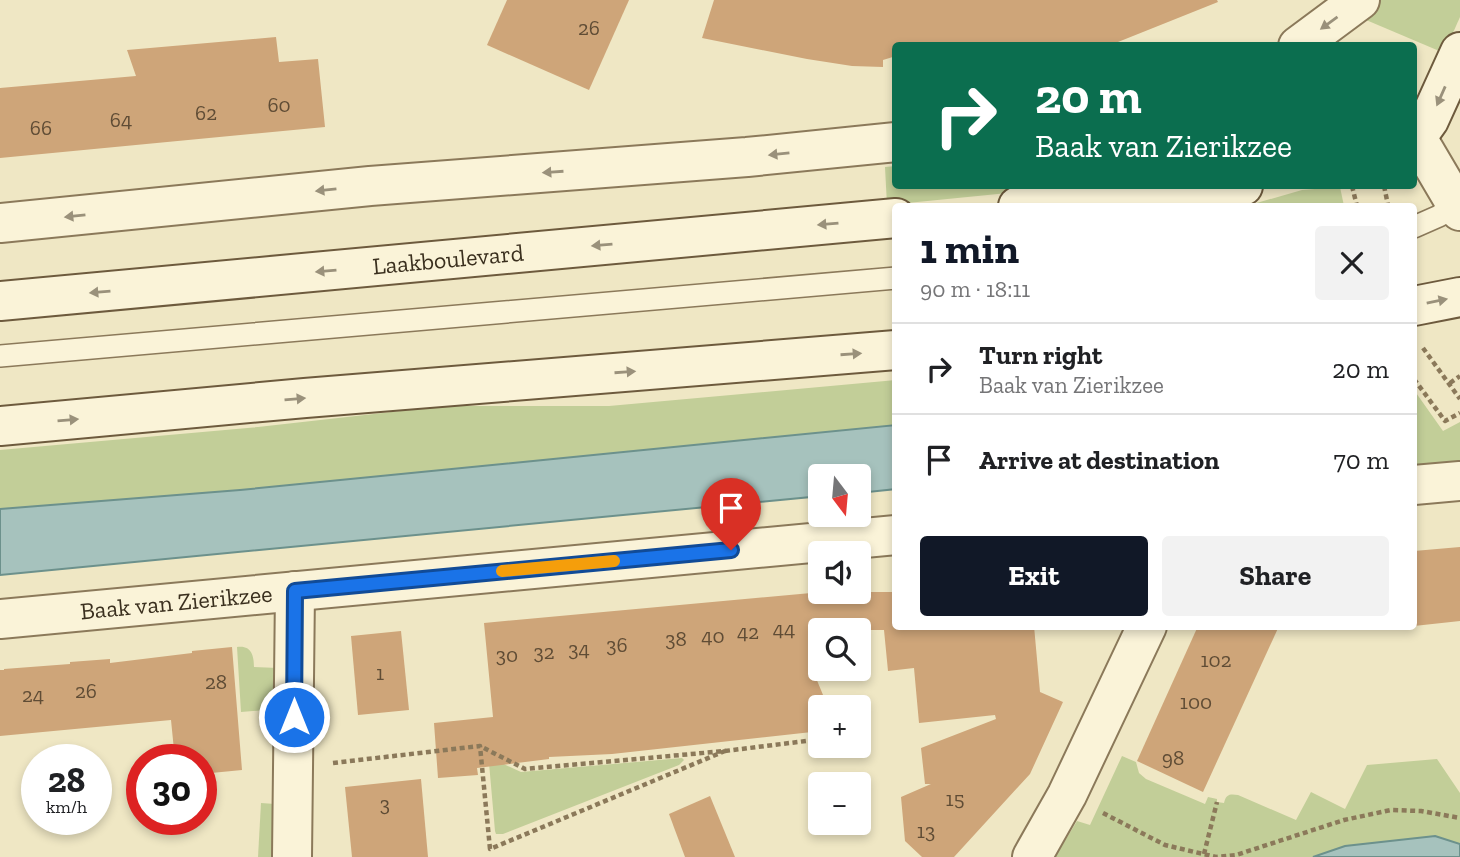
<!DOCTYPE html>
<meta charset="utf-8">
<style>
:root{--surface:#fff;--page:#f2f2f2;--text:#202124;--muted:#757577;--line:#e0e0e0;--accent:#111827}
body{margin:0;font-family:"Zilla Slab",serif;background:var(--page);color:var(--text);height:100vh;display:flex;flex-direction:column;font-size:26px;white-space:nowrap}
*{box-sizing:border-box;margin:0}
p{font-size:23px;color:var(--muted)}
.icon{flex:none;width:38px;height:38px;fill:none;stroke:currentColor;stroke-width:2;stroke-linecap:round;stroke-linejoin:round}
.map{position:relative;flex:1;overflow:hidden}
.panel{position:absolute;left:892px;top:203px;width:525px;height:427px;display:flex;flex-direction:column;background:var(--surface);border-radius:7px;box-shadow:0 4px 10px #0003}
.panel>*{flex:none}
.hud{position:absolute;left:892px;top:42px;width:525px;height:147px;border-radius:7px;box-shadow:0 4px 10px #0003;background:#0b6e4f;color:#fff;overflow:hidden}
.needle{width:46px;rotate:164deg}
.controls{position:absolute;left:808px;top:464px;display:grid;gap:14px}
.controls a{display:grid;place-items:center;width:63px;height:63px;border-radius:7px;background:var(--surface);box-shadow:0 4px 10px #0003;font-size:35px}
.speed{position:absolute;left:21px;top:744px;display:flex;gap:14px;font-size:35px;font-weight:700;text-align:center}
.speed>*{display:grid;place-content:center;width:91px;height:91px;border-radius:50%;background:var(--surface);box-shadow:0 4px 10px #0003;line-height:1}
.speed small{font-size:18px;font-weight:400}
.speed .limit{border:10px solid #d22;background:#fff;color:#111}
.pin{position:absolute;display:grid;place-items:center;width:60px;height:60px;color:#fff;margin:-72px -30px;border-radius:50% 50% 50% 0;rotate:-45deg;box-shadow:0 0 7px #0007}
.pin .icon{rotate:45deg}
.me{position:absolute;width:77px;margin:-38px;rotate:0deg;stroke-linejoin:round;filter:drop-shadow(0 0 5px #0008)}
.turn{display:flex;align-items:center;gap:24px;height:147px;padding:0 28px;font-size:32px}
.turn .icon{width:91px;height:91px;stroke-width:2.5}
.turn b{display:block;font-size:49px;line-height:60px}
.round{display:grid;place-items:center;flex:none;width:74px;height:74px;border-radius:7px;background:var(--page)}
.overview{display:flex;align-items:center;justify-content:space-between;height:119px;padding:0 28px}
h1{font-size:42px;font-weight:700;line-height:52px;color:var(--accent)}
.cta{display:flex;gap:14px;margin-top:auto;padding:14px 28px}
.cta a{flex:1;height:80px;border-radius:7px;background:var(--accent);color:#fff;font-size:28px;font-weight:700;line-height:80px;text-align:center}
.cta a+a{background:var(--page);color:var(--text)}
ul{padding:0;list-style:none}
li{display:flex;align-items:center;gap:21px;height:91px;padding:0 28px;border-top:2px solid var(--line)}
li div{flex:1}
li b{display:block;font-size:26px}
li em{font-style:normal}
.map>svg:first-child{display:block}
.green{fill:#c2ce98}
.water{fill:#a6c2bd;stroke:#6c918c;stroke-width:2}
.building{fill:#cea579}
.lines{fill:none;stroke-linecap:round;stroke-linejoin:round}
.lane-casing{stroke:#8b795a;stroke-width:24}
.street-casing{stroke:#8b795a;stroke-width:42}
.secondary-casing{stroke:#6d5a3d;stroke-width:42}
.path{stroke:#8b795a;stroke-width:4.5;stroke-dasharray:5 3.5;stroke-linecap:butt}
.lane{stroke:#faf3d8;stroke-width:21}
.street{stroke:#faf3d8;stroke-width:38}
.secondary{stroke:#faf3d8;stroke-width:38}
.oneway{fill:#9a917b}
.route-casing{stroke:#114b97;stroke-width:18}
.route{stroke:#1a73e8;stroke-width:12}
.slow{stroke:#f59e0b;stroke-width:12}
.labels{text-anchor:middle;stroke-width:5;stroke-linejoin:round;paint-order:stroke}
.number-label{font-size:21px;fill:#5f4c35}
.street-label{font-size:24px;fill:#3a2f1e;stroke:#f7f0d4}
</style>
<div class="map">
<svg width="1460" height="857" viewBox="0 0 1460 857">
<rect width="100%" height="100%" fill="#efe7c4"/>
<g class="green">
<path d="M1376,0h84v17l-16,36 -85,-36z"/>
<path d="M896,166v20h183l-192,19 -2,-38z"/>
<path d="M1340,187l4,19h-98l56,-16z"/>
<path d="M896,380v45l-656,65 -240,19v-59l258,-23 187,-21h164z"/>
<path d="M1414,390l29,41 17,-9v41l-46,6z"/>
<path d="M237,647c14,-2 17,8 17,20l24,1v41l-37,3z"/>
<path d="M1122,756l14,6 3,11 7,6 59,25 3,-7 9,2v3l7,1c2,-9 6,-9 14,-8l58,25 15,-28 34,17 22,-44 70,-6 23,34v51l-25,-8 -90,10 -32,11h-258l22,-36 13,4z"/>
<path d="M682,758l2,2 -5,5 -176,69h-7l-1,-3 -6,-68 8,-2 24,11z"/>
<path d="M261,803l14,1 -3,53h-14z"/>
</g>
<g class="water">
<path d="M896,425v64l-37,4v-17h-38v20l-821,79v-66l240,-19z"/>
<path d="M1435,836l25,8v13h-147l32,-11z"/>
</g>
<g class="building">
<path d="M507,0h122l-40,90 -102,-45z"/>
<path d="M714,0h503l1,2 -110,44h-212v10l-13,4v7l-31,-1 -45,-7 -105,-21z"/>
<path d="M276,37l3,25 39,-3 7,68 -325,31v-70l136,-12 -9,-26z"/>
<path d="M1460,547v74l-46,5v-75z"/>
<path d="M822,592h74v34h138l6,66 23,10 -33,72 -76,83h-32l-17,-16 -4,-44 30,-13h-6l-4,-36 75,-29 -1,-4 -76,8 -5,-55 -26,3 -4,-41h-63v47l-5,1 12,29h-7v24l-209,23 -63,3v2l-72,9 1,7 -40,3 -4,-55 59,-6 -9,-94z"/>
<path d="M1198,626h81l-76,166 -66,-31z"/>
<path d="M401,631l8,79 -51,5 -7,-79z"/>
<path d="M232,647l10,123 -41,4v-14h-26l-4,-40 -171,16v-66h4v-1l66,-5v-2l40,-3v4l82,-10v-2z"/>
<path d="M421,779l7,78h-76l-7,-70z"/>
<path d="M710,796l25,61h-50l-16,-43z"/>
</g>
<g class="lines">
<defs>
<g id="lane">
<path d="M1414,227l25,-11 21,-15"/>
<path d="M0,356l896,-78"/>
</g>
<g id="street">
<path d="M1298,46l62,-46"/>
<path d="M1417,138l43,73"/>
<path d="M0,223l370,-37 377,-29 149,-15"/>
<path d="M1414,485l46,-4"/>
<path id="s1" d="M0,619l896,-84"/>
<path d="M292,857l3,-266"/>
<path d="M1032,857l35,-62 80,-169"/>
</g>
<g id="secondary">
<path d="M1414,141l15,-21 31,-68"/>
<path d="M1018,206l225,-20"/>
<path id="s2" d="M0,301l896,-83"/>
<path d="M1414,306l46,-9"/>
<path d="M0,426l305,-28 591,-48"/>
</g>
</defs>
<use href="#lane" class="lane-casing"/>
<use href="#street" class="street-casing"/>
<use href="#secondary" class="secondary-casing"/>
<g class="path">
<path d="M1352,186l5,20"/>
<path d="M1384,186l4,19"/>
<path d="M1423,348l37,51"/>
<path d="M1414,379l31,42 15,-8"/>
<path d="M1450,383l10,-7"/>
<path d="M725,751l89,-11"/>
<path d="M333,763l147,-17 10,103 235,-98 -200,18 -45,-23"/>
<path d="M1103,813l62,32 51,12 20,-2 108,-35 47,-10 30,1 39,7"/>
<path d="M1204,854l13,-52"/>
</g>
<use href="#lane" class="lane"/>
<use href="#street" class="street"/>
<use href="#secondary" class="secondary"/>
</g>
<defs><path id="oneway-solid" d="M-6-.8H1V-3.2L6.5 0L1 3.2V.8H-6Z" transform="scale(1.75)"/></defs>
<g class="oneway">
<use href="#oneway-solid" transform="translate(1329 23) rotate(144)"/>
<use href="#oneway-solid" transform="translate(1441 96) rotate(114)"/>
<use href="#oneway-solid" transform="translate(779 154) rotate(174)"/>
<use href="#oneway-solid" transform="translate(553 172) rotate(176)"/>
<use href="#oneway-solid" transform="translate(326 190) rotate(174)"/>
<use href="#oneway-solid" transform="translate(75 216) rotate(174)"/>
<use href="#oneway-solid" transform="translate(828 224) rotate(175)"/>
<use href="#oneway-solid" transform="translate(602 245) rotate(175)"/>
<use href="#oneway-solid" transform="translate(326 271) rotate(175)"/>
<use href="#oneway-solid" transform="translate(100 292) rotate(175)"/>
<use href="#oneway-solid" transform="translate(1437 301) rotate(-11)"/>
<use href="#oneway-solid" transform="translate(851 354) rotate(-4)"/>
<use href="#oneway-solid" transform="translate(625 372) rotate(-4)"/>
<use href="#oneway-solid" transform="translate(295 399) rotate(-5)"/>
<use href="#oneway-solid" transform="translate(68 420) rotate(-5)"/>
</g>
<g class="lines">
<defs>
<path id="route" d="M294,717l1,-126 436,-41"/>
</defs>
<use href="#route" class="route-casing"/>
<use href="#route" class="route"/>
<path class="slow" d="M502,571l112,-10"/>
</g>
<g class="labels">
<g class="number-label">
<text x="589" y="35">26</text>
<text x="279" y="112">60</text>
<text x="206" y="120">62</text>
<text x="121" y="127">64</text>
<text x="41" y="135">66</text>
<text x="784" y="636">44</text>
<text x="748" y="639">42</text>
<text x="713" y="643">40</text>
<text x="676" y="646">38</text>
<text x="617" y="652">36</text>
<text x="579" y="656">34</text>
<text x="544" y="659">32</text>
<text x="507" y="662">30</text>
<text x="1216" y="667">102</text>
<text x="380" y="680">1</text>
<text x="216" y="689">28</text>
<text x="86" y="698">26</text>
<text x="33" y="702">24</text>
<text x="1196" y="709">100</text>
<text x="1173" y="765">98</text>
<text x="955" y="806">15</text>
<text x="385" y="811">3</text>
<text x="926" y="838">13</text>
</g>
<g class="street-label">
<text dy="8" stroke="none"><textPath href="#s2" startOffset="450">Laakboulevard</textPath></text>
<text dy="8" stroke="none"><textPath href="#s1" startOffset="177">Baak van Zierikzee</textPath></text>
</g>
</g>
</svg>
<div class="controls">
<a><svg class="needle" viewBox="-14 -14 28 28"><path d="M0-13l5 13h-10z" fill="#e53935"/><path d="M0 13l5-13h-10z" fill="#757577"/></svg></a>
<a><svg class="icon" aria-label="sound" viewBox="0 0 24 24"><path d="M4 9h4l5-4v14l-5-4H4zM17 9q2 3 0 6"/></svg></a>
<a><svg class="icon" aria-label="search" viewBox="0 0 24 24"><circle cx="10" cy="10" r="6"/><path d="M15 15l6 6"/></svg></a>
<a>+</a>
<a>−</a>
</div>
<div class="speed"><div>28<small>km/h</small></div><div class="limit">30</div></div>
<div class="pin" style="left:731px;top:550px;background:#d93025"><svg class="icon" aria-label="arrive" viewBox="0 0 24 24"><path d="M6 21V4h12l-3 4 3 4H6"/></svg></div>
<svg class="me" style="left:294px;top:717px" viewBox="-20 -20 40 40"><circle r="17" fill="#1a73e8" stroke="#fff" stroke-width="3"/><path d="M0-11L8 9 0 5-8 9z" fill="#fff"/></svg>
<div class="hud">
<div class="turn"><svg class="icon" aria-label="right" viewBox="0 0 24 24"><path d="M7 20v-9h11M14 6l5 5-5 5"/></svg><div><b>20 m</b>Baak van Zierikzee</div></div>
</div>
<section class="panel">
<div class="overview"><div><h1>1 min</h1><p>90 m · 18:11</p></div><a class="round"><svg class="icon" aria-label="close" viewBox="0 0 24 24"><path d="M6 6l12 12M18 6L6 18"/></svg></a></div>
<ul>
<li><svg class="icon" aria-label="right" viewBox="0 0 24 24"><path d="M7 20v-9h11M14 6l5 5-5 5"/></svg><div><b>Turn right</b><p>Baak van Zierikzee</p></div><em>20 m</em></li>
<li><svg class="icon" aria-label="arrive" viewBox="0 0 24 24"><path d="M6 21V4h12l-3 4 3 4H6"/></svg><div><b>Arrive at destination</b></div><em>70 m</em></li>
</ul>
<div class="cta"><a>Exit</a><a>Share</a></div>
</section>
</div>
